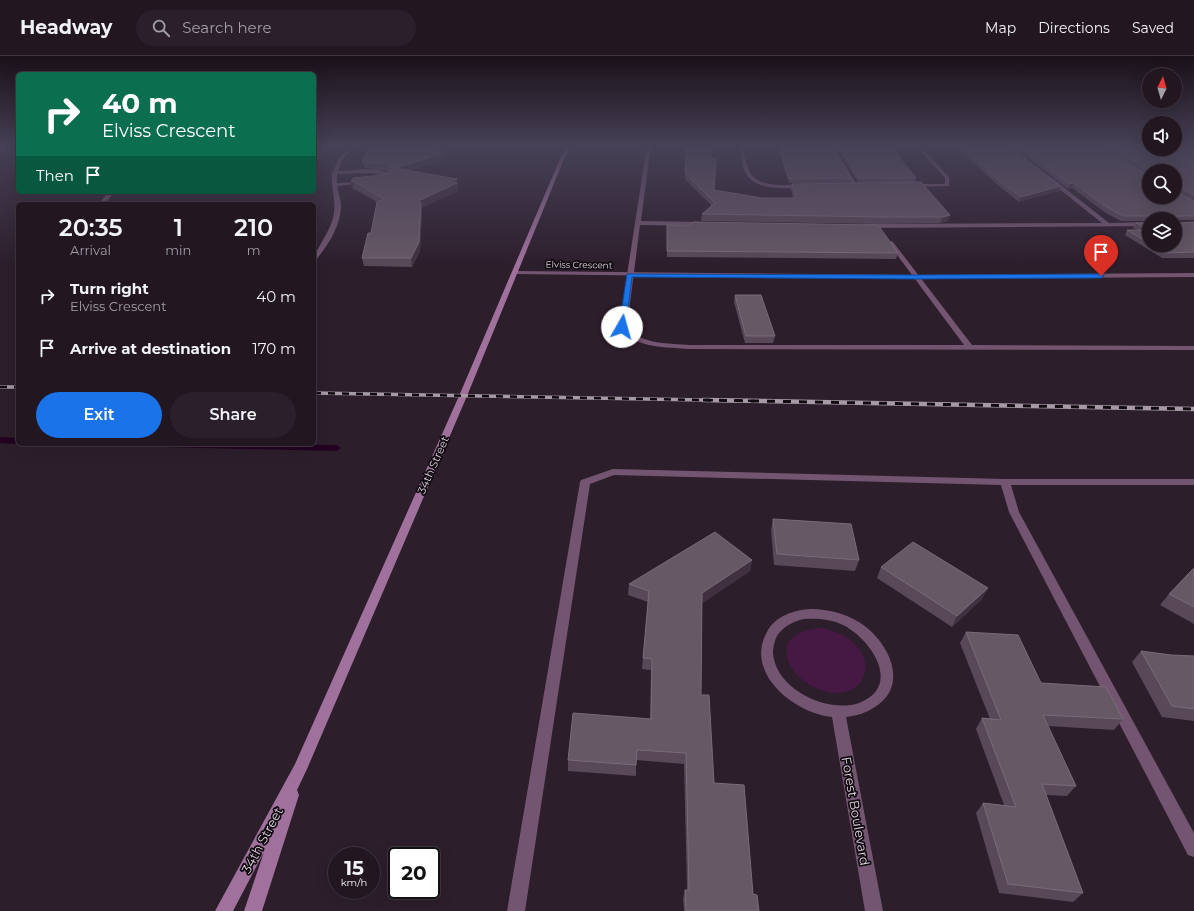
<!DOCTYPE html>
<style>
:root{--surface:#221621;--page:#2a1f2a;--text:#f1f3f6;--muted:#a29fa5;--line:#3f353f;--accent:#1a73e8}
body{margin:0;font-family:Montserrat,sans-serif;background:var(--page);color:var(--text);height:100vh;display:flex;flex-direction:column;font-size:15px;white-space:nowrap}
*{box-sizing:border-box;margin:0}
p{font-size:13px;color:var(--muted)}
.icon{flex:none;width:22px;height:22px;fill:none;stroke:currentColor;stroke-width:2;stroke-linecap:round;stroke-linejoin:round}
.map{position:relative;flex:1;overflow:hidden}
.drawer{position:absolute;left:16px;top:146px;width:300px;height:244px;display:flex;flex-direction:column;background:var(--surface);border-radius:6px;box-shadow:0 4px 16px #0002,0 0 0 1px var(--line)}
.drawer>*{flex:none}
.guide{position:absolute;left:16px;top:16px;width:300px;height:122px;border-radius:6px;box-shadow:0 4px 16px #0002,0 0 0 1px var(--line);background:#0b6e4f;color:#fff;overflow:hidden}
.needle{width:26px;rotate:5deg}
.controls{position:absolute;left:1142px;top:12px;display:grid;gap:8px}
.controls a{display:grid;place-items:center;width:40px;height:40px;border-radius:50%;background:var(--surface);box-shadow:0 4px 16px #0002,0 0 0 1px var(--line);font-size:20px}
.speed{position:absolute;left:328px;top:791px;display:flex;gap:8px;font-size:20px;font-weight:700;text-align:center}
.speed>*{display:grid;place-content:center;width:52px;height:52px;border-radius:50%;background:var(--surface);box-shadow:0 4px 16px #0002,0 0 0 1px var(--line);line-height:1}
.speed small{font-size:10px;font-weight:400}
.speed .limit{border:2px solid #111;border-radius:6px;background:#fff;color:#111}
.pin{position:absolute;display:grid;place-items:center;width:34px;height:34px;color:#fff;margin:-41px -17px;border-radius:50% 50% 50% 0;rotate:-45deg;box-shadow:0 0 4px #0007}
.pin .icon{rotate:45deg}
.me{position:absolute;width:44px;margin:-22px;rotate:7deg;stroke-linejoin:round;filter:drop-shadow(0 0 3px #0008)}
.turn{display:flex;align-items:center;gap:14px;height:84px;padding:0 20px;font-size:18px}
.turn .icon{width:52px;height:52px;stroke-width:2.5}
.turn b{display:block;font-size:28px;line-height:34px}
.then{display:flex;align-items:center;height:38px;padding:0 20px;background:#0003;gap:8px;font-size:15px}
.eta{display:flex;justify-content:space-evenly;align-items:center;height:68px;text-align:center}
.eta b{font-size:24px;font-weight:600;line-height:28px}
.primary-button{display:flex;gap:8px;margin-top:auto;padding:8px 20px}
.primary-button a{flex:1;height:46px;border-radius:24px;background:var(--accent);color:#fff;font-size:16px;font-weight:600;line-height:46px;text-align:center}
.primary-button a+a{background:var(--page);color:var(--text)}
ul{padding:0;list-style:none}
li{display:flex;align-items:center;gap:12px;height:52px;padding:0 20px}
li div{flex:1}
li b{display:block;font-size:15px}
li em{font-style:normal}
header{display:flex;align-items:center;gap:24px;box-sizing:border-box;height:56px;padding:0 20px;background:var(--surface);border-bottom:1px solid var(--line)}
header strong{font-size:19px}
nav{display:flex;gap:22px;margin-inline-start:auto;font-size:14px}
.search{width:280px;height:36px;background:var(--page);display:flex;align-items:center;gap:10px;box-sizing:border-box;padding:0 14px;border-radius:22px;color:var(--muted);font-size:15px}
.map>svg:first-child{display:block}
.green{fill:#461944}
.lines{fill:none;stroke-linecap:round;stroke-linejoin:round}
.stream{fill:#230222;fill-rule:evenodd}
.service{fill:#735571;fill-rule:evenodd}
.minor{fill:#735571;fill-rule:evenodd}
.secondary{fill:#a1719d;fill-rule:evenodd}
.rail-far1-casing{stroke:#a69aa5;stroke-width:3.5}
.rail-casing{stroke:#a69aa5;stroke-width:4.5}
.rail-far1{stroke:#110a11;stroke-width:2.5;stroke-dasharray:7;stroke-linecap:butt}
.rail{stroke:#110a11;stroke-width:3;stroke-dasharray:8;stroke-linecap:butt}
.wall{fill:#594858;fill-rule:evenodd}
.shaded-wall{fill:#413140}
.building{fill:#675866;stroke:#7a6b79}
.route{fill:#1a73e8;stroke:#114b97}
.labels{text-anchor:middle;stroke-width:3.5;stroke-linejoin:round;paint-order:stroke}
.far-street-label{font-size:9px;fill:#dfd4de;stroke:#110a11}
.street-label{font-size:11px;fill:#dfd4de;stroke:#110a11}
.near-street-label{font-size:13px;fill:#dfd4de;stroke:#110a11}
</style>
<header>
<strong>Headway</strong>
<div class="search"><svg class="icon" aria-label="search" viewBox="0 0 24 24"><circle cx="10" cy="10" r="6"/><path d="M15 15l6 6"/></svg>Search here</div>
<nav><a>Map</a><a>Directions</a><a>Saved</a></nav>
</header>
<div class="map">
<svg width="1194" height="855" viewBox="0 0 1194 855">
<rect width="100%" height="100%" fill="#2d1e2c"/>
<path class="green" d="M823,572c69,16 46,88 -13,57 -11,-6 -21,-17 -23,-30 -3,-21 20,-26 36,-27z"/>
<g class="lines">
<g class="stream">
<path d="M0,381l18,1v6l-18,-1z"/>
<path d="M160,388l177,1 4,3 -4,3 -173,-4z"/>
</g>
<g class="service">
<path d="M647,89h4l-10,76 63,1 3,2 -3,2 -64,-1 -13,102c14,18 42,16 63,18h274l-75,-101 -1,-1 3,-2 2,1 79,103 222,1v4l-504,-1c-24,-2 -55,0 -71,-22z"/>
<path d="M1048,122h4l57,45 40,-1v4l-283,2 -3,-2 3,-2 236,-1 -54,-43z"/>
<path d="M613,413l392,10h189v6h-183l8,27 175,321v24l-6,-2 -179,-343 -8,-27 -387,-10 -24,9 -65,427h-18l73,-429 1,-2z"/>
</g>
<g class="minor">
<path d="M7,89h5l-12,6v-3z"/>
<path d="M352,89h4l-13,14 -5,12c15,0 40,-6 53,4l-1,4 -10,3 -2,-2 8,-4 -15,-3 -34,1v9l27,-1 2,1 -29,3c1,7 4,13 4,19 0,21 -13,40 -25,55l-2,1c0,-10 16,-29 19,-43 4,-15 -2,-29 -1,-44l-1,-1 2,-1 6,-14z"/>
<path d="M739,89h4c2,9 3,19 7,27 9,17 39,13 55,12l3,2 -3,2c-18,0 -50,4 -60,-16 -4,-8 -4,-18 -6,-27z"/>
<path d="M829,89h4l25,42 -5,-1z"/>
<path d="M915,89h4l30,32v9l-40,1v-2l2,-1h34v-6z"/>
<path d="M108,136h6l-9,12h-6z"/>
<path d="M515,215l400,4 279,-2v4l-279,2 -402,-5v-2z"/>
<path d="M811,553c19,0 40,6 55,18 25,20 42,59 9,80 -9,6 -19,9 -29,10l37,194h-18l-33,-194c-38,-4 -88,-44 -65,-85 8,-16 27,-22 44,-23zM804,563c13,-1 27,0 39,6 28,14 60,61 16,78 -32,11 -86,-15 -86,-52 1,-7 2,-14 7,-19 7,-7 14,-11 24,-13z"/>
</g>
<path class="secondary" d="M568,89h4l-8,14 -97,237 -160,373 -10,21 2,5 -37,116h-18l20,-59 -31,59h-18l80,-147 164,-368 101,-237z"/>
<defs>
<g id="rail-far1">
<path d="M0,331h18"/>
<path d="M314,337l444,8"/>
</g>
<path id="rail" d="M703,344l491,9"/>
</defs>
<use href="#rail-far1" class="rail-far1-casing"/>
<use href="#rail" class="rail-casing"/>
<use href="#rail-far1" class="rail-far1"/>
<use href="#rail" class="rail"/>
</g>
<g class="wall">
<path d="M371,89h74l-6,6 6,2v6l-35,12 47,8 1,8h-1l1,4 -37,17 1,3 -2,40 -8,16 -48,-1 -2,-8 9,-25 6,-31 -23,-13h-2l-1,-7 32,-7 6,-2 -3,-2 -22,-3 -2,-7z"/>
<path d="M685,89h26l3,45 48,8h31l-2,-9 1,-5 66,-2 -23,-37h55l9,10 -1,2 18,21 -1,4 33,39 -8,2 -61,1 -178,-3 1,-7 10,-8 -27,-27z"/>
<path d="M777,89h53l20,33 -1,5h-60z"/>
<path d="M954,89h54l53,41 -2,5 -40,11 -21,-17z"/>
<path d="M1011,89h86l49,29 -46,-29h49l45,3v53l-18,-9 18,9v19h-17l1,3 16,-1v36h-32l-37,-23 2,-5h11l-5,-2 3,-5h13v22h26v-26h-26v2h-28l-15,-8 -34,-25 -4,1zM1149,115h26l-26,26z"/>
<path d="M1188,89h6v3z"/>
<path d="M28,136h16l-16,1z"/>
<path d="M667,169l231,28 -2,6 -229,-2z"/>
<path d="M735,239l40,41 -2,7h-28l-11,-41z"/>
<path d="M773,463l86,41 -4,11 -81,-6 -3,-35z"/>
<path d="M752,504l-2,11 -48,32 -1,92 13,88 45,128h-75l-1,-12 2,-9h2l-3,-126 -48,-4v16l-68,-5v-11l82,-41 1,-49 -9,-1 6,-67 -20,-7 1,-11z"/>
<path d="M881,511l101,32 -30,28 -75,-49z"/>
<path d="M1194,512v56l-34,-19 9,-11z"/>
<path d="M966,576l75,51 82,36 -9,11 -66,-4 28,60 -9,10 -21,-1 37,98 -10,9 -74,-9 -23,-80 7,-10 21,2 -28,-76 6,-11 8,1 -30,-76z"/>
<path d="M1141,595l30,4 23,1v65l-32,-4 -30,-55z"/>
</g>
<g class="shaded-wall">
<path d="M325,89h9l-20,18v-8z"/>
<path d="M438,89h7l-10,10 -4,-5z"/>
<path d="M445,97v6l-49,16 -1,-7z"/>
<path d="M457,123l1,8h-1l1,4 -37,17 1,3 -2,40 -8,16 -1,-9 7,-57z"/>
<path d="M353,125l1,8h-2l-1,-7z"/>
<path d="M1073,127l-1,5 -4,1 1,-5z"/>
<path d="M1061,130l-2,5 -40,11 2,-5z"/>
<path d="M950,159l-2,6 -8,2 2,-6z"/>
<path d="M752,504l-2,11 -49,33 1,-11z"/>
<path d="M988,532l-6,11 -30,28 5,-11z"/>
</g>
<g class="building">
<path d="M314,89h11l-11,10z"/>
<path d="M371,89h67l-4,4 -3,1 14,3 -50,15 62,11 -5,3 5,1 -39,18 3,2 -2,39 -8,16h-49l6,-25h3l6,-31 7,-3 -31,-18 -2,1 2,-4 30,-3 7,-3 1,-5 -6,-3 -23,-3z"/>
<path d="M686,89h25v13h5l-2,32 48,8h34l-4,-14 129,-2 29,33 -8,2h-61l-179,-3 13,-11 -30,-30z"/>
<path d="M779,89h51l20,33 -61,1z"/>
<path d="M838,89h52l9,10h-2l19,23h-57z"/>
<path d="M960,89h48l53,41 -40,11 -22,-16z"/>
<path d="M1018,89h79l52,31v21h26v-26h-25l-42,-26h41v4h26v-4h12l7,3v47l-16,-8h-2v5l18,9v15h-16l-2,1 2,6 16,-1v30l-29,1 -13,-8h23v-26h-22l-1,-3h-28l-16,-8 -35,-25 -4,1z"/>
<path d="M693,166l185,3 20,28 -231,-2v-26l22,1z"/>
<path d="M1136,167h13v7z"/>
<path d="M1127,174h22v13z"/>
<path d="M735,239h26l14,41h-29z"/>
<path d="M773,463l78,5 8,36 -82,-6z"/>
<path d="M715,476l37,28 -50,33 -1,102h8l5,88 30,2 9,109 4,1 2,16h-73l-1,-21h4l-3,-137 -49,-3 -1,15 -68,-5 5,-47 78,6 1,-60 -9,-1 6,-67 -20,-7z"/>
<path d="M913,486l75,46 -31,28 -76,-49z"/>
<path d="M1194,512v39l-25,-13z"/>
<path d="M966,576l52,3 23,48 65,4 17,32 -80,-4 33,71 -34,-2 41,109 -75,-9 -25,-81 33,4 -34,-89 19,2z"/>
<path d="M1141,595l30,4 23,1v53l-22,-3z"/>
</g>
<linearGradient id="sky" x2="0" y2="1"><stop stop-color="#191018"/><stop offset="0.43" stop-color="#464156"/><stop offset="1" stop-color="#464156" stop-opacity="0"/></linearGradient>
<rect width="1194" height="209" fill="url(#sky)"/>
<path class="route" d="M627,218l288,1 186,-1 3,2 -3,2 -186,1 -283,-2 -6,50 -4,2 -3,-2z"/>
<g class="labels">
<g class="far-street-label">
<text transform="translate(579 209) rotate(1)" y="3">Elviss Crescent</text>
</g>
<g class="street-label">
<text transform="translate(433 409) rotate(-66)" y="4">34th Street</text>
</g>
<g class="near-street-label">
<text transform="translate(856 755) rotate(80)" y="5">Forest Boulevard</text>
<text transform="translate(262 784) rotate(-62)" y="5">34th Street</text>
</g>
</g>
</svg>
<div class="controls">
<a><svg class="needle" viewBox="-14 -14 28 28"><path d="M0-13l5 13h-10z" fill="#e53935"/><path d="M0 13l5-13h-10z" fill="#a29fa5"/></svg></a>
<a><svg class="icon" aria-label="sound" viewBox="0 0 24 24"><path d="M4 9h4l5-4v14l-5-4H4zM17 9q2 3 0 6"/></svg></a>
<a><svg class="icon" aria-label="search" viewBox="0 0 24 24"><circle cx="10" cy="10" r="6"/><path d="M15 15l6 6"/></svg></a>
<a><svg class="icon" aria-label="layers" viewBox="0 0 24 24"><path d="M12 4l9 5-9 5-9-5zM3 14l9 5 9-5"/></svg></a>
</div>
<div class="speed"><div>15<small>km/h</small></div><div class="limit">20</div></div>
<div class="pin" style="left:1101px;top:220px;background:#d93025"><svg class="icon" aria-label="arrive" viewBox="0 0 24 24"><path d="M6 21V4h12l-3 4 3 4H6"/></svg></div>
<svg class="me" style="left:622px;top:271px" viewBox="-20 -20 40 40"><circle r="19" fill="#fff"/><path d="M0-13L10 11 0 6-10 11z" fill="#1a73e8"/></svg>
<div class="guide">
<div class="turn"><svg class="icon" aria-label="right" viewBox="0 0 24 24"><path d="M7 20v-9h11M14 6l5 5-5 5"/></svg><div><b>40 m</b>Elviss Crescent</div></div>
<div class="then">Then<svg class="icon" aria-label="arrive" viewBox="0 0 24 24"><path d="M6 21V4h12l-3 4 3 4H6"/></svg></div>
</div>
<section class="drawer">
<div class="eta">
<div><b>20:35</b><p>Arrival</p></div>
<div><b>1</b><p>min</p></div>
<div><b>210</b><p>m</p></div>
</div>
<ul>
<li><svg class="icon" aria-label="right" viewBox="0 0 24 24"><path d="M7 20v-9h11M14 6l5 5-5 5"/></svg><div><b>Turn right</b><p>Elviss Crescent</p></div><em>40 m</em></li>
<li><svg class="icon" aria-label="arrive" viewBox="0 0 24 24"><path d="M6 21V4h12l-3 4 3 4H6"/></svg><div><b>Arrive at destination</b></div><em>170 m</em></li>
</ul>
<div class="primary-button"><a>Exit</a><a>Share</a></div>
</section>
</div>
